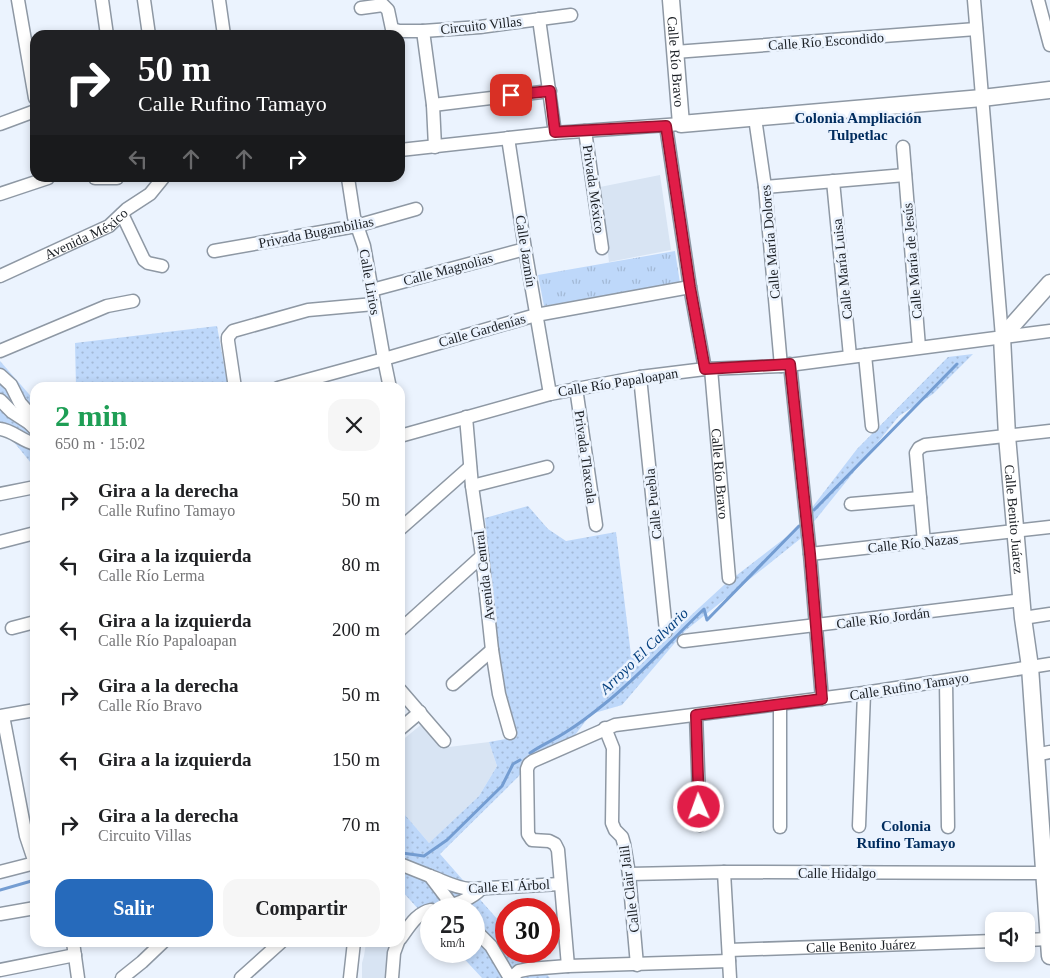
<!DOCTYPE html>
<html lang="es">
<meta charset="utf-8">
<style>
:root{--surface:#fff;--page:#f6f6f6;--text:#202124;--muted:#757577;--accent:#266abb}
body{margin:0;font-family:"Times New Roman",serif;background:var(--page);color:var(--text);height:100vh;display:flex;flex-direction:column;font-size:19px;white-space:nowrap}
*{box-sizing:border-box;margin:0}
p{font-size:16px;color:var(--muted)}
.icon{flex:none;width:28px;height:28px;fill:none;stroke:currentColor;stroke-width:2;stroke-linecap:round;stroke-linejoin:round}
.map{position:relative;flex:1;overflow:hidden}
.side{position:absolute;left:30px;top:382px;width:375px;height:565px;display:flex;flex-direction:column;background:var(--surface);border-radius:15px;box-shadow:0 2px 8px #0003}
.side>*{flex:none}
.top-card{position:absolute;left:30px;top:30px;width:375px;height:152px;border-radius:15px;box-shadow:0 2px 8px #0003;background:#202124;color:#fff;overflow:hidden}
.controls{position:absolute;left:985px;top:912px;display:grid;gap:10px}
.controls a{display:grid;place-items:center;width:50px;height:50px;border-radius:10px;background:var(--surface);box-shadow:0 2px 8px #0003;font-size:25px}
.speed{position:absolute;left:420px;top:898px;display:flex;gap:10px;font-size:25px;font-weight:700;text-align:center}
.speed>*{display:grid;place-content:center;width:65px;height:65px;border-radius:50%;background:var(--surface);box-shadow:0 2px 8px #0003;line-height:1}
.speed small{font-size:12px;font-weight:400}
.speed .limit{border:8px solid #d22;background:#fff;color:#111}
.pin{position:absolute;display:grid;place-items:center;width:42px;height:42px;color:#fff;margin:-21px;border-radius:10px;box-shadow:0 2px 8px #0006}
.me{position:absolute;width:55px;margin:-28px;rotate:358deg;stroke-linejoin:round;filter:drop-shadow(0 0 4px #0008)}
.turn{display:flex;align-items:center;gap:18px;height:105px;padding:0 25px;font-size:22px}
.turn .icon{width:65px;height:65px;stroke-width:2.5}
.turn b{display:block;font-size:35px;line-height:42px}
.lanes{display:flex;align-items:center;height:48px;padding:0 25px;background:#0003;justify-content:center;gap:25px;direction:ltr}
.lanes .off{opacity:.35}
.round{display:grid;place-items:center;flex:none;width:52px;height:52px;border-radius:15px;background:var(--page)}
.overview{display:flex;align-items:center;justify-content:space-between;height:85px;padding:0 25px}
h1{font-size:30px;font-weight:700;line-height:38px;color:#1e9e55}
.primary-button{display:flex;gap:10px;margin-top:auto;padding:10px 25px}
.primary-button a{flex:1;height:58px;border-radius:15px;background:var(--accent);color:#fff;font-size:20px;font-weight:700;line-height:58px;text-align:center}
.primary-button a+a{background:var(--page);color:var(--text)}
ul{padding:0;list-style:none}
li{display:flex;align-items:center;gap:15px;height:65px;padding:0 25px}
li div{flex:1}
li b{display:block;font-size:19px}
li em{font-style:normal}
.map>svg:first-child{display:block}
.built{fill:#d8e4f3}
.grass{fill:url(#grass-dots)}
.park{fill:url(#park-tufts)}
.lines{fill:none;stroke-linecap:round;stroke-linejoin:round}
.stream{stroke:#749dd2;stroke-width:3}
.minor-casing{stroke:#8e98a4;stroke-width:15}
.tertiary-casing{stroke:#8e98a4;stroke-width:19}
.minor{stroke:#fff;stroke-width:12}
.tertiary{stroke:#fff;stroke-width:16}
.route-casing{stroke:#92132f;stroke-width:12}
.route{stroke:#e11d48;stroke-width:9}
.labels{text-anchor:middle;stroke-width:5;stroke-linejoin:round;paint-order:stroke}
.street-label{font-size:14px;fill:#1b1f24;stroke:#ebf3fe}
.neighbourhood-label{font-size:15px;font-weight:bold;fill:#002c5e;stroke:#ebf3fe}
.water-label{font-size:15px;font-style:italic;fill:#05407f;stroke:#ebf3fe}
</style>
<div class="map">
<svg width="1050" height="978" viewBox="0 0 1050 978">
<defs>
<pattern id="grass-dots" width="8" height="8" patternUnits="userSpaceOnUse" patternTransform="scale(1.25)"><rect width="8" height="8" fill="#bed8fa"/><path d="M2 2h.1M6 6h.1" fill="none" stroke="#a3b9d6" stroke-width="1.8" stroke-linecap="round"/></pattern>
<pattern id="park-tufts" width="24" height="20" patternUnits="userSpaceOnUse" patternTransform="scale(1.25)"><rect width="24" height="20" fill="#bed8fa"/><path d="M3 7l-1-3M5 7V3M7 7l1-3M15 17l-1-3M17 17v-4M19 17l1-3" fill="none" stroke="#a3b9d6"/></pattern>
</defs>
<rect width="100%" height="100%" fill="#ebf3fe"/>
<g class="built">
<path d="M660,175l11,75 -62,12 -9,-75z"/>
<path d="M422,724l19,24 48,-6 8,24 -18,30 -50,47 -29,-34v-67z"/>
<path d="M366,943h28l-5,35h-27v-15l2,-7z"/>
</g>
<g class="grass">
<path d="M217,326l11,61h-152l-1,-44z"/>
<path d="M973,354l-40,40 -34,22 -99,123 -115,92 -63,74 -31,9 -19,25 -37,17 -17,21 -78,77 66,75v22h20l24,27h-68l-25,-27h17v-42h-43v14l-31,-34v-80l29,34 50,-47 18,-30 -8,-24 28,-5 -17,-69 -15,-150 43,-12 20,23 18,12 50,-9 15,123 20,-3 73,-67 70,-54 63,-82 91,-92z"/>
<path d="M0,361l35,40v67l-35,-43z"/>
</g>
<path class="park" d="M675,251l5,32 -136,23 -6,-31z"/>
<g class="lines">
<g class="stream">
<path d="M814,510l143,-146"/>
<path d="M530,753c11,-8 24,-13 36,-21 13,-8 26,-18 37,-27 37,-29 67,-64 101,-96l3,11 92,-94"/>
<path d="M400,851l2,2 22,3 23,-16 55,-54 11,-22 7,-4"/>
<path d="M0,890l35,-10"/>
</g>
<defs>
<g id="minor">
<path d="M18,0l17,98"/>
<path d="M102,0l5,35"/>
<path d="M144,0l5,35"/>
<path d="M219,0l5,35"/>
<path d="M974,0l28,337"/>
<path d="M1038,0l12,45"/>
<path d="M361,8l22,-3 5,5 4,19 7,2h24l57,-4 91,-12"/>
<path d="M539,19l16,114"/>
<path d="M423,31l10,74 2,42"/>
<path d="M675,52l301,-23"/>
<path d="M433,105l117,-14"/>
<path d="M755,118l10,69 16,179"/>
<path d="M0,124l35,-13"/>
<path d="M666,126l24,161 15,82"/>
<path d="M585,131l17,117"/>
<path d="M508,138l17,111 25,145"/>
<path d="M903,147l16,200"/>
<path d="M400,150l155,-17 126,-9"/>
<path d="M95,178h22"/>
<path d="M348,178l6,39 10,29 20,113 6,29"/>
<path d="M833,181l17,175"/>
<path d="M765,187l140,-12"/>
<path d="M0,194l48,-16"/>
<path d="M122,214l22,46 4,3 14,3"/>
<path d="M214,251l142,-25 60,-17"/>
<path id="s1" d="M0,276l109,-50 18,-17 23,-15 13,-16"/>
<path d="M372,290l153,-41"/>
<path d="M0,351l107,-45 26,-5"/>
<path d="M865,355l7,71"/>
<path d="M790,364l20,190 12,145"/>
<path id="s2" d="M711,369l18,209"/>
<path d="M0,375l11,10 9,18 7,8 3,6 -1,6"/>
<path d="M640,377l26,254"/>
<path d="M235,388l-7,-47v-4l5,-6 75,-21 66,-6"/>
<path d="M278,388l106,-29 152,-44 154,-28"/>
<path d="M576,388l20,137"/>
<path d="M0,400l12,12 17,11 6,6"/>
<path d="M466,417l6,69 10,70 10,94 7,44 11,39"/>
<path d="M0,429c12,1 22,12 35,15"/>
<path d="M400,436l150,-42 90,-17 65,-8 76,-3 269,-35"/>
<path d="M472,486l75,-19"/>
<path d="M0,494l35,-7"/>
<path d="M851,504l69,-6"/>
<path d="M400,529l70,-62"/>
<path d="M0,542l35,-9"/>
<path d="M924,542l-8,-89 3,-5 6,-3 125,-14"/>
<path d="M810,554l240,-27"/>
<path d="M1023,618l27,-4"/>
<path d="M12,628l23,-6"/>
<path d="M400,630l82,-74"/>
<path d="M684,641l338,-41"/>
<path d="M946,681l2,146"/>
<path d="M453,684l39,-34"/>
<path d="M400,690l44,51"/>
<path d="M696,715l4,110"/>
<path d="M0,716l35,-6"/>
<path d="M3,716l23,120 9,27"/>
<path d="M605,728l8,20 -1,75 3,7 7,7 2,7 5,30 8,91"/>
<path d="M400,729l20,-17"/>
<path d="M1035,755l15,-3"/>
<path d="M859,826l5,-133"/>
<path d="M780,827v-123"/>
<path d="M400,864l30,12 25,33"/>
<path d="M0,872l35,-9"/>
<path d="M724,872l6,106"/>
<path d="M629,874l95,-2 320,1"/>
<path d="M430,876c14,5 25,12 40,13l90,-5"/>
<path d="M441,909c14,-5 29,-9 40,-20"/>
<path d="M0,914l35,-6"/>
<path d="M474,929l17,17 19,32"/>
<path d="M400,939c9,-12 16,-26 31,-29"/>
<path d="M1026,940l23,-1"/>
<path d="M73,942l5,36"/>
<path id="s3" d="M729,950l265,-9"/>
<path d="M568,966l-10,-116 -3,-6 -6,-3 -17,-1 -4,-6 -1,-65 2,-5 4,-3 82,-36 249,-32 186,-29"/>
<path d="M0,970l75,-15"/>
<path d="M122,978l20,-16 21,-20"/>
<path d="M241,978l40,-36"/>
<path d="M350,978l4,-36"/>
<path d="M392,978l2,-25 4,-11"/>
<path d="M511,978l8,-7 10,-2 39,-3 161,-5"/>
</g>
<g id="tertiary">
<path id="s4" d="M671,0l10,124 301,-26 68,-8"/>
<path id="s5" d="M1050,283l-48,54 5,99 16,182 7,49 20,289"/>
</g>
</defs>
<use href="#minor" class="minor-casing"/>
<use href="#tertiary" class="tertiary-casing"/>
<use href="#minor" class="minor"/>
<use href="#tertiary" class="tertiary"/>
</g>
<g class="lines">
<defs>
<path id="route" d="M511,95l39,-4 5,41 111,-6 24,161 15,82 85,-5 20,190 12,145 -126,16 3,92"/>
</defs>
<use href="#route" class="route-casing"/>
<use href="#route" class="route"/>
</g>
<g class="labels">
<g class="street-label">
<text transform="translate(481 25) rotate(-6)" y="5">Circuito Villas</text>
<text transform="translate(826 41) rotate(-4)" y="5">Calle Río Escondido</text>
<text dy="5" stroke="none"><textPath href="#s4" startOffset="62">Calle Río Bravo</textPath></text>
<text transform="translate(594 189) rotate(82)" y="5">Privada México</text>
<text dy="5" stroke="none"><textPath href="#s1" startOffset="96">Avenida México</textPath></text>
<text transform="translate(316 232) rotate(-11)" y="5">Privada Bugambilias</text>
<text transform="translate(770 242) rotate(-95)" y="5">Calle María Dolores</text>
<text transform="translate(526 251) rotate(81)" y="5">Calle Jazmín</text>
<text transform="translate(912 261) rotate(-95)" y="5">Calle María de Jesús</text>
<text transform="translate(448 269) rotate(-15)" y="5">Calle Magnolias</text>
<text transform="translate(842 269) rotate(-96)" y="5">Calle María Luisa</text>
<text transform="translate(370 282) rotate(80)" y="5">Calle Lirios</text>
<text transform="translate(482 330) rotate(-16)" y="5">Calle Gardenías</text>
<text transform="translate(618 382) rotate(-9)" y="5">Calle Río Papaloapan</text>
<text transform="translate(586 457) rotate(82)" y="5">Privada Tlaxcala</text>
<text dy="5" stroke="none"><textPath href="#s2" startOffset="105">Calle Río Bravo</textPath></text>
<text transform="translate(653 504) rotate(-96)" y="5">Calle Puebla</text>
<text dy="5" stroke="none"><textPath href="#s5" startOffset="255">Calle Benito Juárez</textPath></text>
<text transform="translate(913 543) rotate(-6)" y="5">Calle Río Nazas</text>
<text transform="translate(484 576) rotate(-97)" y="5">Avenida Central</text>
<text transform="translate(883 618) rotate(-7)" y="5">Calle Río Jordán</text>
<text transform="translate(909 686) rotate(-9)" y="5">Calle Rufino Tamayo</text>
<text x="837" y="878">Calle Hidalgo</text>
<text transform="translate(509 886) rotate(-3)" y="5">Calle El Árbol</text>
<text transform="translate(629 889) rotate(-97)" y="5">Calle Clair Jalil</text>
<text dy="5" stroke="none"><textPath href="#s3" startOffset="132">Calle Benito Juárez</textPath></text>
</g>
<g class="neighbourhood-label">
<text x="858" y="123">Colonia Ampliación<tspan x="858" dy="17">Tulpetlac</tspan></text>
<text x="906" y="831">Colonia<tspan x="906" dy="17">Rufino Tamayo</tspan></text>
</g>
<g class="water-label">
<text transform="translate(644 651) rotate(-44)" y="5">Arroyo El Calvario</text>
</g>
</g>
</svg>
<div class="controls">
<a><svg class="icon" aria-label="sound" viewBox="0 0 24 24"><path d="M4 9h4l5-4v14l-5-4H4zM17 9q2 3 0 6"/></svg></a>
</div>
<div class="speed"><div>25<small>km/h</small></div><div class="limit">30</div></div>
<div class="pin" style="left:511px;top:95px;background:#d93025"><svg class="icon" aria-label="arrive" viewBox="0 0 24 24"><path d="M6 21V4h12l-3 4 3 4H6"/></svg></div>
<svg class="me" style="left:699px;top:807px" viewBox="-20 -20 40 40"><circle r="17" fill="#e11d48" stroke="#fff" stroke-width="3"/><path d="M0-11L8 9 0 5-8 9z" fill="#fff"/></svg>
<div class="top-card">
<div class="turn"><svg class="icon" aria-label="right" viewBox="0 0 24 24"><path d="M7 20v-9h11M14 6l5 5-5 5"/></svg><div><b>50 m</b>Calle Rufino Tamayo</div></div>
<div class="lanes"><svg class="icon off" aria-label="left" viewBox="0 0 24 24"><path d="M17 20v-9H6M10 6l-5 5 5 5"/></svg><svg class="icon off" aria-label="ahead" viewBox="0 0 24 24"><path d="M12 20V5M6 11l6-6 6 6"/></svg><svg class="icon off" aria-label="ahead" viewBox="0 0 24 24"><path d="M12 20V5M6 11l6-6 6 6"/></svg><svg class="icon" aria-label="right" viewBox="0 0 24 24"><path d="M7 20v-9h11M14 6l5 5-5 5"/></svg></div>
</div>
<section class="side">
<div class="overview"><div><h1>2 min</h1><p>650 m · 15:02</p></div><a class="round"><svg class="icon" aria-label="close" viewBox="0 0 24 24"><path d="M6 6l12 12M18 6L6 18"/></svg></a></div>
<ul>
<li><svg class="icon" aria-label="right" viewBox="0 0 24 24"><path d="M7 20v-9h11M14 6l5 5-5 5"/></svg><div><b>Gira a la derecha</b><p>Calle Rufino Tamayo</p></div><em>50 m</em></li>
<li><svg class="icon" aria-label="left" viewBox="0 0 24 24"><path d="M17 20v-9H6M10 6l-5 5 5 5"/></svg><div><b>Gira a la izquierda</b><p>Calle Río Lerma</p></div><em>80 m</em></li>
<li><svg class="icon" aria-label="left" viewBox="0 0 24 24"><path d="M17 20v-9H6M10 6l-5 5 5 5"/></svg><div><b>Gira a la izquierda</b><p>Calle Río Papaloapan</p></div><em>200 m</em></li>
<li><svg class="icon" aria-label="right" viewBox="0 0 24 24"><path d="M7 20v-9h11M14 6l5 5-5 5"/></svg><div><b>Gira a la derecha</b><p>Calle Río Bravo</p></div><em>50 m</em></li>
<li><svg class="icon" aria-label="left" viewBox="0 0 24 24"><path d="M17 20v-9H6M10 6l-5 5 5 5"/></svg><div><b>Gira a la izquierda</b></div><em>150 m</em></li>
<li><svg class="icon" aria-label="right" viewBox="0 0 24 24"><path d="M7 20v-9h11M14 6l5 5-5 5"/></svg><div><b>Gira a la derecha</b><p>Circuito Villas</p></div><em>70 m</em></li>
</ul>
<div class="primary-button"><a>Salir</a><a>Compartir</a></div>
</section>
</div>
